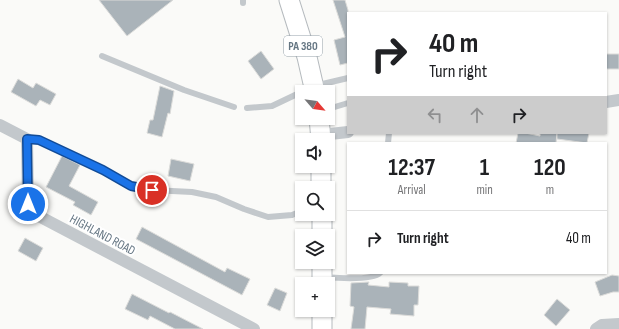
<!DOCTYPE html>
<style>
:root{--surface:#fff;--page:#f6f6f6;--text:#202124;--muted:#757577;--line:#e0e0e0}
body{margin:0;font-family:"Sofia Sans Condensed",sans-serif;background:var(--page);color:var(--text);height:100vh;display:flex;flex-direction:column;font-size:15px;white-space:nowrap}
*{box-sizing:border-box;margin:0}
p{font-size:13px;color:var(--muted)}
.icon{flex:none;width:22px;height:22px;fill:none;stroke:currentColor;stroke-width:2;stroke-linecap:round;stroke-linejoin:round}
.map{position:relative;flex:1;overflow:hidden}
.drawer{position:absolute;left:347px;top:142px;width:260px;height:132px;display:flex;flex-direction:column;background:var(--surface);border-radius:0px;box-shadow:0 1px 3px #0004}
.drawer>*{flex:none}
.guide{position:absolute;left:347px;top:12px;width:260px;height:122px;border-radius:0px;box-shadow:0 1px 3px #0004;background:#fff;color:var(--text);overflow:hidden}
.needle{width:26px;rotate:118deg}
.fabs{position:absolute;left:295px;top:85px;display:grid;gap:8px}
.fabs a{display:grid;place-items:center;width:40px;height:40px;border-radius:0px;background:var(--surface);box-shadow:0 1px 3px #0004;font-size:20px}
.pin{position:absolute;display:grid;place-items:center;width:34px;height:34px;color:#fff;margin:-17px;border:2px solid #fff;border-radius:50%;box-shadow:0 1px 4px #0007}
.me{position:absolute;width:44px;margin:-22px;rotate:0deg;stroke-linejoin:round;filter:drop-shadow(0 0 3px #0008)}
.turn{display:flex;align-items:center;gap:14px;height:84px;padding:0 16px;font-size:18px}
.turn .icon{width:52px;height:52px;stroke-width:2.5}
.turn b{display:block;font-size:28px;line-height:34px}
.lanes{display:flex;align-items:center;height:38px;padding:0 16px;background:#0003;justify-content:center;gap:20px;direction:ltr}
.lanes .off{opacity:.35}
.eta{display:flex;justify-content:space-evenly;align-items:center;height:68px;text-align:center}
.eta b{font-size:24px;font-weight:700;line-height:28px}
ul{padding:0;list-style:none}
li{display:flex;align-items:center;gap:12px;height:56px;padding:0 16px;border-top:1px solid var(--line)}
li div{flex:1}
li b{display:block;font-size:15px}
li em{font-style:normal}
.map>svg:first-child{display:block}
.building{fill:#aab3b9;stroke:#dcdcda}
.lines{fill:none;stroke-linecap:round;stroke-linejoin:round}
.primary-casing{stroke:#b5babe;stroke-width:21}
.service{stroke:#c3c8cc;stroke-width:6}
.minor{stroke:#c3c8cc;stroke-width:12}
.primary{stroke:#fff;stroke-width:19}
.route-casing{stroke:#114b97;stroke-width:10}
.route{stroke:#1a73e8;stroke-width:7}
.labels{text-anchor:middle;stroke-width:4;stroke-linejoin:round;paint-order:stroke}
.shield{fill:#fff;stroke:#939fa8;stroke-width:1}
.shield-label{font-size:12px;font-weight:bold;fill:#657683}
.street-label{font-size:13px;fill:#657683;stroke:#fff}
</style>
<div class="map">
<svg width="619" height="329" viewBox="0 0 619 329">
<rect width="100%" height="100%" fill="#fafaf8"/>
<g class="building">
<path d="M99,0h74l-46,36z"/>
<path d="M333,0h12l3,10v53l-8,2 -6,-25 11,-3z"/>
<path d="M261,51l13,18 -13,10 -13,-18z"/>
<rect x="606" y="54" width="13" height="15"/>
<path d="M18,79l15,9 3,-5 20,11 -6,11 -10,-5 -4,6 -25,-14z"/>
<path d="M160,86l14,5 -4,23 -2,-1 -6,24 -15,-4 3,-13h3z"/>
<path d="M518,133h7l15,3v-3h17l-1,10h-40z"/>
<path d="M557,133h32l-2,10 -30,-4z"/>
<path d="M62,156l18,9 -11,21 29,16 -7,13 -18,-10 2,-3 -29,-15z"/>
<path d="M171,159l23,5 -4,17 -22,-5z"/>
<path d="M142,227l83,45 2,-4 23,11 -8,16 -106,-56z"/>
<path d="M25,238l18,10 -7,13 -18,-10z"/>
<path d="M612,275l7,1v16h-6l-13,4 -5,-14z"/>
<path d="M369,282l-1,3 21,2v-5l19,1v3h11l-1,19h-4v11l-24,-2 1,-5 -24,-2 -2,22h-14l3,-22 -4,-1 1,-23z"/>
<path d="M275,288l12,5 -7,18 -13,-6z"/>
<path d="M132,294l37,19 1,-1 33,17h-28l-25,-13 -2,4 -23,-11z"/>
<path d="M557,299l13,11 -14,16 -12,-11z"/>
</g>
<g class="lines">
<defs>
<g id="primary">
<path d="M289,0l18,57 8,35"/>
<path d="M319,118l2,22"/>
<path d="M321,166v22"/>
<path d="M322,214v22"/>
<path d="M322,262v22"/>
<path d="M322,310v19"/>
</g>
</defs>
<use href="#primary" class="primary-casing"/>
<g class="service">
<path d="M243,0v3"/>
<path d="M102,56l82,34 50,17"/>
<path d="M247,108l25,-2 42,-20 34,-8"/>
<path d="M328,109l20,-6"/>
<path d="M27,139l12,1 64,30 28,15 21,5 40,2 24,5 28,12 24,8 24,-2 10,-4"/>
<path d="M388,143l1,-10"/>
<path d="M323,277c13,1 49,4 57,-4"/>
</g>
<g class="minor">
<path d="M606,102l13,-2"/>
<path d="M0,125l27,14 1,65 3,8 223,117"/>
<path d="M321,135l27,-3"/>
<path d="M596,329l6,-4 17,-1"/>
</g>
<use href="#primary" class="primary"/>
</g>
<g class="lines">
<defs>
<path id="route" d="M28,204l-1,-65 12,1 64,30 28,16 21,4"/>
</defs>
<use href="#route" class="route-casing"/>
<use href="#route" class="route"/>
</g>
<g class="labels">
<rect class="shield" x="284" y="36" width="38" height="20" rx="3"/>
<g class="shield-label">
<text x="303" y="50">PA 380</text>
</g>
<g class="street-label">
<text transform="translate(103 234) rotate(28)" y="5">HIGHLAND ROAD</text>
</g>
</g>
</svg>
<div class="fabs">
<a><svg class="needle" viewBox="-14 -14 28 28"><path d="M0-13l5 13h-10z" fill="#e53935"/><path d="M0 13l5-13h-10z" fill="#757577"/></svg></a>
<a><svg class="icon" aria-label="sound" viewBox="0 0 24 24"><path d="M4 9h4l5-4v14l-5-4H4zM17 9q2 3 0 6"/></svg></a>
<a><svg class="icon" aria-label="search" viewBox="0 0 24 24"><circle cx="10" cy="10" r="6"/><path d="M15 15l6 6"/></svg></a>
<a><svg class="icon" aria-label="layers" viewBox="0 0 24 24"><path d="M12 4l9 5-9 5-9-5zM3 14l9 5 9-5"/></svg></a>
<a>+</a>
</div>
<div class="pin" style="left:152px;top:190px;background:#d93025"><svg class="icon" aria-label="arrive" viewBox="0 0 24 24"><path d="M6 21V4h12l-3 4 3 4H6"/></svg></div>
<svg class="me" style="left:28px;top:204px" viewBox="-20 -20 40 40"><circle r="17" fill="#1a73e8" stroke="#fff" stroke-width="3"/><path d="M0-11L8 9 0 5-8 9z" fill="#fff"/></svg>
<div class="guide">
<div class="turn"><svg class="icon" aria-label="right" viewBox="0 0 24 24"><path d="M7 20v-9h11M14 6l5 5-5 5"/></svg><div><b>40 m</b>Turn right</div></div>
<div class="lanes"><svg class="icon off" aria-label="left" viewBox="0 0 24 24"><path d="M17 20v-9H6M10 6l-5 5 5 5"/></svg><svg class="icon off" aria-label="ahead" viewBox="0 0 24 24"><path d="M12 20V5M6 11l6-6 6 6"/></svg><svg class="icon" aria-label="right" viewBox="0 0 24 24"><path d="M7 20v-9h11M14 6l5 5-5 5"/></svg></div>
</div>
<section class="drawer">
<div class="eta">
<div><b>12:37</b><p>Arrival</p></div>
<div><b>1</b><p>min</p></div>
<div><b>120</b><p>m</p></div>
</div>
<ul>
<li><svg class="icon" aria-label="right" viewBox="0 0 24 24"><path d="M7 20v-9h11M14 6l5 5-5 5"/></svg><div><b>Turn right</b></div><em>40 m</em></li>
</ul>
</section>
</div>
